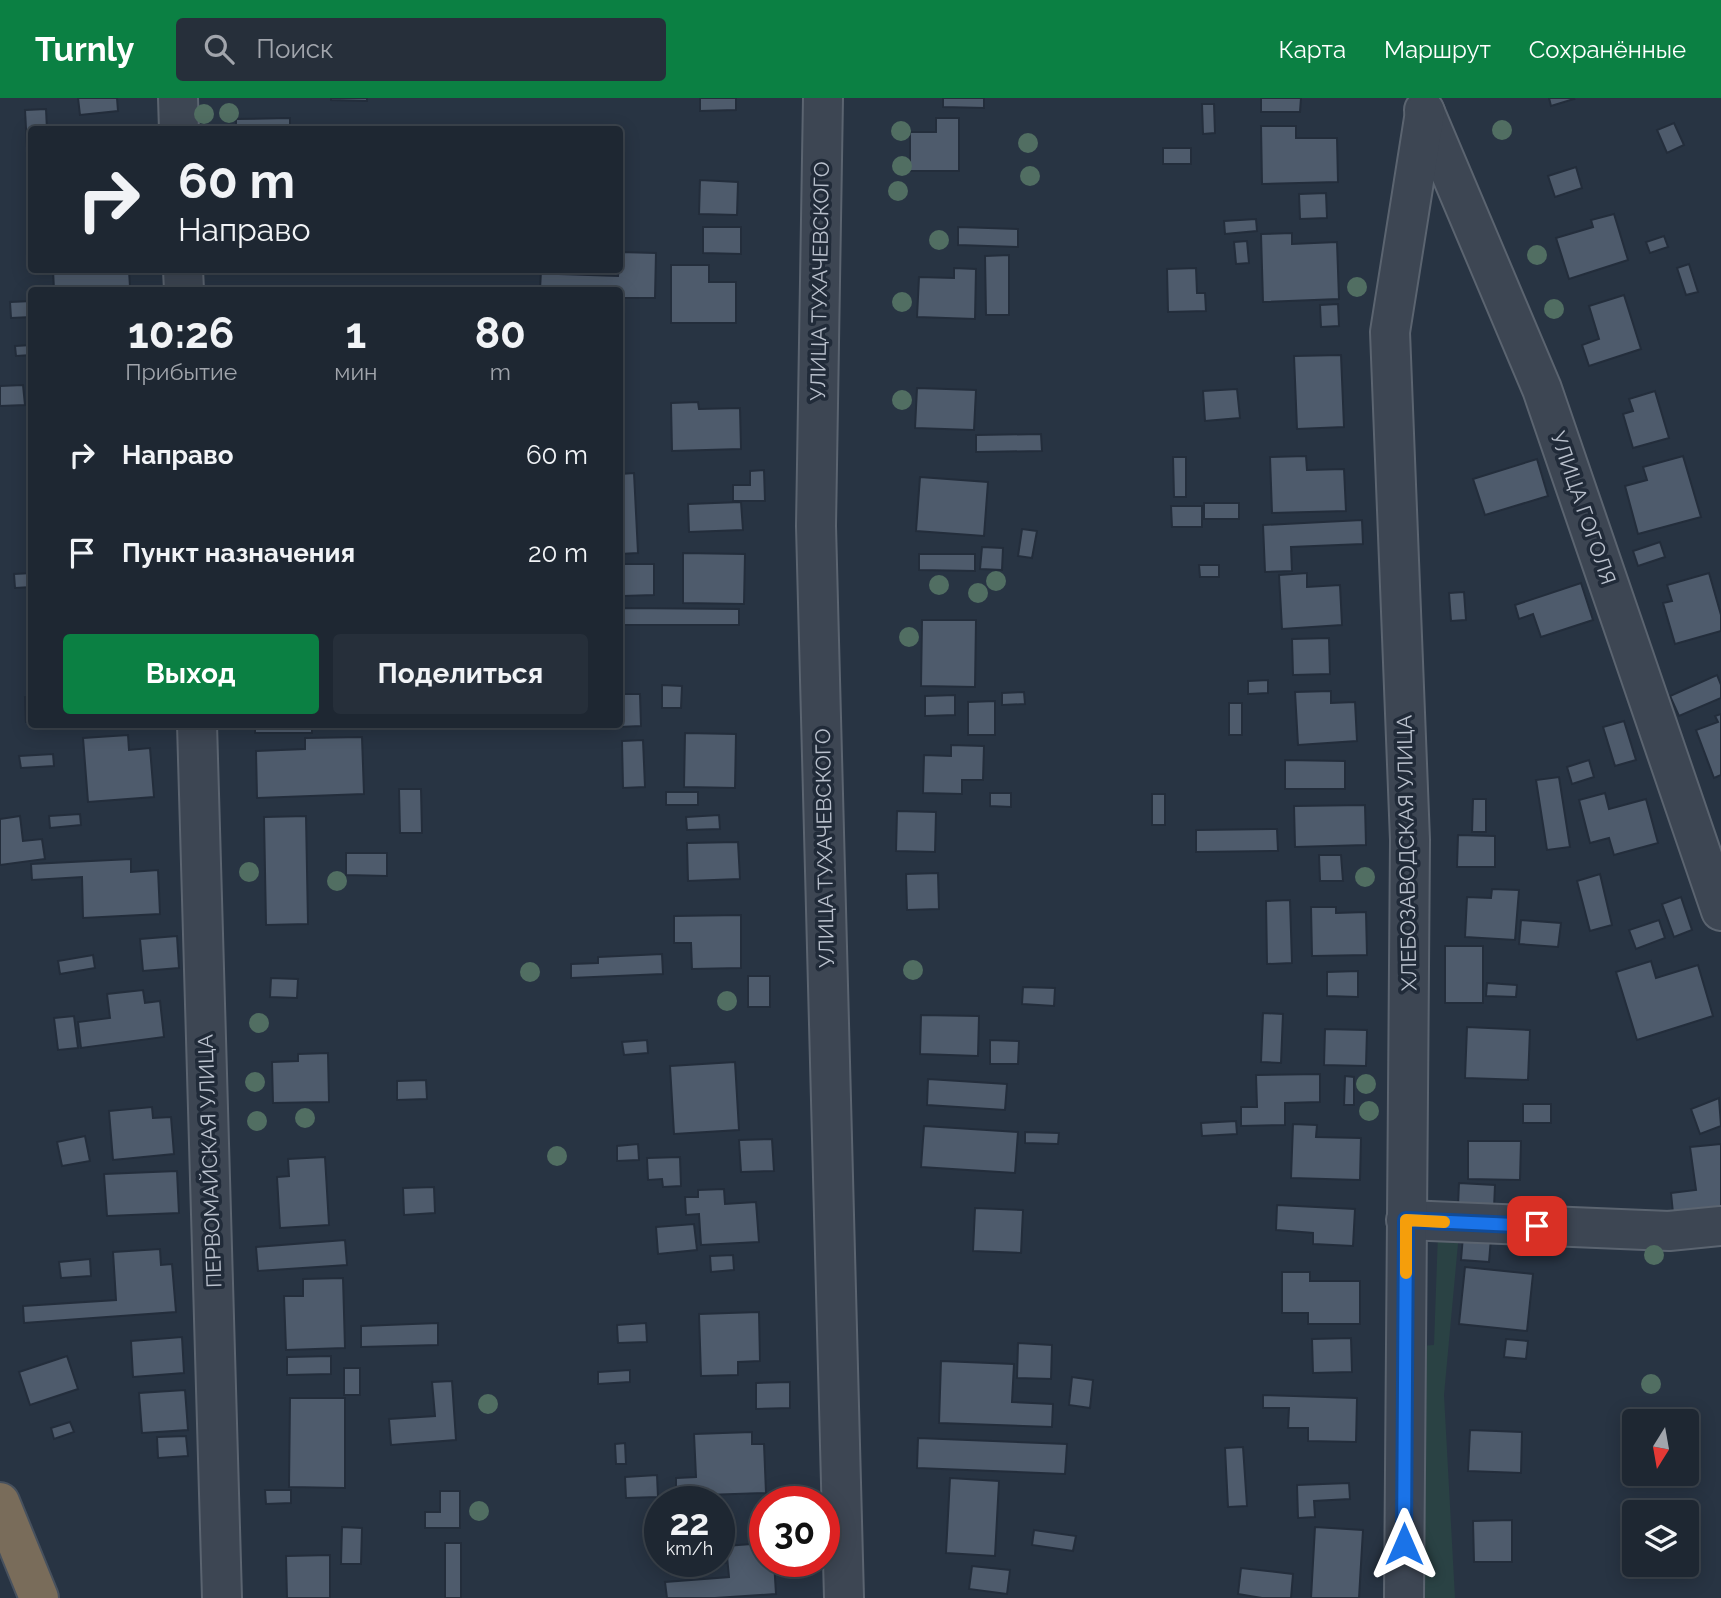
<!DOCTYPE html>
<html lang="ru">
<meta charset="utf-8">
<style>
:root{--surface:#1e2732;--page:#262f3a;--text:#f1f3f6;--muted:#a1a5ac;--line:#3c444d;--accent:#0b8043}
body{margin:0;font-family:Raleway,sans-serif;background:var(--page);color:var(--text);height:100vh;display:flex;flex-direction:column;font-size:26px;white-space:nowrap}
*{box-sizing:border-box;margin:0}
p{font-size:23px;color:var(--muted)}
.icon{flex:none;width:38px;height:38px;fill:none;stroke:currentColor;stroke-width:2;stroke-linecap:round;stroke-linejoin:round}
.map{position:relative;flex:1;overflow:hidden}
.drawer{position:absolute;left:28px;top:189px;width:595px;height:441px;display:flex;flex-direction:column;background:var(--surface);border-radius:7px;box-shadow:0 4px 18px #0003,0 0 0 2px var(--line)}
.drawer>*{flex:none}
.top-card{position:absolute;left:28px;top:28px;width:595px;height:147px;border-radius:7px;box-shadow:0 4px 18px #0003,0 0 0 2px var(--line);background:#1e2732;color:var(--text);overflow:hidden}
.needle{width:46px;rotate:191deg}
.controls{position:absolute;left:1622px;top:1311px;display:grid;gap:14px}
.controls a{display:grid;place-items:center;width:77px;height:77px;border-radius:7px;background:var(--surface);box-shadow:0 4px 18px #0003,0 0 0 2px var(--line);font-size:35px}
.speed{position:absolute;left:644px;top:1388px;display:flex;gap:14px;font-size:35px;font-weight:700;text-align:center}
.speed>*{display:grid;place-content:center;width:91px;height:91px;border-radius:50%;background:var(--surface);box-shadow:0 4px 18px #0003,0 0 0 2px var(--line);line-height:1}
.speed small{font-size:18px;font-weight:400}
.speed .limit{border:10px solid #d22;background:#fff;color:#111}
.pin{position:absolute;display:grid;place-items:center;width:60px;height:60px;color:#fff;margin:-30px;border-radius:14px;box-shadow:0 4px 10px #0006}
.me{position:absolute;width:77px;margin:-38px;rotate:0deg;stroke-linejoin:round;filter:drop-shadow(0 0 5px #0008)}
.turn{display:flex;align-items:center;gap:24px;height:147px;padding:0 35px;font-size:32px}
.turn .icon{width:91px;height:91px;stroke-width:2.5}
.turn b{display:block;font-size:49px;line-height:60px}
.eta{display:flex;justify-content:space-evenly;align-items:center;height:119px;text-align:center}
.eta b{font-size:42px;font-weight:700;line-height:49px}
.button{display:flex;gap:14px;margin-top:auto;padding:14px 35px}
.button a{flex:1;height:80px;border-radius:7px;background:var(--accent);color:#fff;font-size:28px;font-weight:700;line-height:80px;text-align:center}
.button a+a{background:var(--page);color:var(--text)}
ul{padding:0;list-style:none}
li{display:flex;align-items:center;gap:21px;height:98px;padding:0 35px}
li div{flex:1}
li b{display:block;font-size:26px}
li em{font-style:normal}
header{display:flex;align-items:center;gap:42px;box-sizing:border-box;height:98px;padding:0 35px;background:var(--accent);color:#fff}
header strong{font-size:33px}
nav{display:flex;gap:38px;margin-inline-start:auto;font-size:24px}
.search{width:490px;height:63px;background:var(--page);display:flex;align-items:center;gap:18px;box-sizing:border-box;padding:0 24px;border-radius:7px;color:var(--muted);font-size:26px}
.map>svg:first-child{display:block}
.green{fill:#2a4244}
.building{fill:#4e5b6c;stroke:#232d3b;stroke-width:2}
.lines{fill:none;stroke-linecap:round;stroke-linejoin:round}
.minor-casing{stroke:#5b6470;stroke-width:42}
.highway-casing{stroke:#47515e;stroke-width:42}
.minor{stroke:#3d4653;stroke-width:38}
.highway{stroke:#796c5a;stroke-width:38}
.tree{fill:#516e62}
.route-casing{stroke:#114b97;stroke-width:18}
.route{stroke:#1a73e8;stroke-width:12}
.slow{stroke:#f59e0b;stroke-width:12}
.labels{text-anchor:middle;stroke-width:7;stroke-linejoin:round;paint-order:stroke}
.street-label{font-size:21px;fill:#bac1cd;stroke:#212b39}
</style>
<header>
<strong>Turnly</strong>
<div class="search"><svg class="icon" aria-label="search" viewBox="0 0 24 24"><circle cx="10" cy="10" r="6"/><path d="M15 15l6 6"/></svg>Поиск</div>
<nav><a>Карта</a><a>Маршрут</a><a>Сохранённые</a></nav>
</header>
<div class="map">
<svg width="1721" height="1500" viewBox="0 0 1721 1500">
<rect width="100%" height="100%" fill="#283443"/>
<path class="green" d="M1438,1135h21l-15,162 11,203h-31l-4,-252 14,-1z"/>
<g class="building">
<path d="M78,0h39l1,13 -38,4z"/>
<path d="M331,0h36v3l-36,-1z"/>
<path d="M700,0h36v12l-36,1z"/>
<path d="M943,0h41v10l-41,-1z"/>
<path d="M1261,0h40l-1,14h-39z"/>
<path d="M1549,0h24l1,1 -23,7z"/>
<path d="M1202,6h12l1,29 -12,1z"/>
<path d="M46,11l1,21h-15v17h-5l-2,-37z"/>
<path d="M290,20v12h-54v-11z"/>
<path d="M936,20h23v53h-49v-39h26z"/>
<path d="M1674,25l10,22 -17,8 -10,-23z"/>
<path d="M1261,28h35v12h41l1,44 -76,2z"/>
<rect x="1163" y="50" width="28" height="16"/>
<path d="M1576,69l6,21 -27,9 -7,-21z"/>
<path d="M700,82l38,2 -1,33 -38,-1z"/>
<path d="M1326,95l1,25 -27,1 -1,-25z"/>
<path d="M1614,116l14,46 -59,19 -13,-41 37,-11 -2,-7z"/>
<path d="M1256,121l1,12 -32,3 -1,-13z"/>
<path d="M703,129h38v27l-38,-1z"/>
<path d="M958,129l60,2v18l-60,-2z"/>
<path d="M1292,135v11l45,-2 2,57 -76,3 -2,-68z"/>
<path d="M1664,138l4,11 -18,6 -4,-11z"/>
<path d="M1247,143l2,22 -13,1 -2,-22z"/>
<path d="M620,154l36,1 -1,45h-35v-8h-80l1,-20h19v4l58,2z"/>
<path d="M1009,157v60h-23l-1,-59z"/>
<path d="M1689,166l9,28 -12,3 -9,-27z"/>
<path d="M671,167h38v17h27v41h-65z"/>
<path d="M954,170l22,1 -1,50 -58,-2 2,-40 35,1z"/>
<path d="M1196,170l1,25h8l1,18 -38,1 -1,-43z"/>
<path d="M53,172h76l1,17 -76,3z"/>
<path d="M1624,197l17,54 -52,17 -7,-21 17,-6 -10,-33z"/>
<path d="M32,203v16l-21,1 -1,-16z"/>
<path d="M1338,206l1,22 -18,1 -1,-22z"/>
<path d="M32,247v10l-16,1 -1,-10z"/>
<path d="M1341,257l3,72 -47,2 -3,-73z"/>
<path d="M23,287l2,20 -25,1v-20z"/>
<path d="M917,290l59,2 -2,40 -59,-2z"/>
<path d="M1237,291l3,29 -35,3 -2,-30z"/>
<path d="M1655,293l14,47 -36,10 -10,-34 10,-3 -4,-12z"/>
<path d="M698,304l1,7 41,-1 1,41 -69,2 -1,-48z"/>
<path d="M1041,336l1,17 -66,1v-17z"/>
<path d="M1306,358l1,14 37,-1 2,42 -74,2 -2,-56z"/>
<path d="M1683,358l18,61 -63,17 -13,-48 22,-6 -4,-13z"/>
<path d="M1173,359h13v40h-12z"/>
<path d="M1537,361l11,37 -63,19 -12,-36z"/>
<path d="M764,372l1,31h-32v-16h17v-14z"/>
<path d="M634,375l4,80 -18,1v-80z"/>
<path d="M920,379l68,5 -4,54 -68,-5z"/>
<path d="M741,404l2,28 -54,2 -1,-28z"/>
<rect x="1204" y="405" width="35" height="16"/>
<path d="M1171,408h31v21h-30z"/>
<path d="M1362,422l1,24 -72,3 1,24 -27,1 -2,-47z"/>
<path d="M1022,431l15,2 -5,27 -14,-2z"/>
<path d="M1660,444l5,15 -27,9 -5,-15z"/>
<path d="M982,449l21,1 -1,22 -22,-1z"/>
<path d="M683,455l62,1 -1,50 -61,-1z"/>
<path d="M919,456h56v17l-56,-1z"/>
<path d="M623,466h31v31l-31,1z"/>
<path d="M1199,467h20v12h-19z"/>
<path d="M32,475v14l-17,1 -1,-14z"/>
<path d="M1307,475v14l33,-2 2,40 -60,4 -3,-54z"/>
<path d="M1709,475l12,42v16l-46,13 -12,-41 9,-2 -5,-16z"/>
<path d="M1581,485l12,37 -52,17 -8,-23 -14,5 -4,-14z"/>
<path d="M1464,494l2,28 -15,1 -2,-28z"/>
<path d="M623,510l116,1v16h-116z"/>
<path d="M922,522h54l-1,67 -54,-1z"/>
<path d="M1329,540l1,36 -37,1 -1,-36z"/>
<path d="M1717,577l4,10v13l-42,18 -9,-20z"/>
<path d="M1268,582v13l-20,1v-13z"/>
<path d="M662,587l20,1 -1,22h-19z"/>
<path d="M1331,593v12l24,-1 2,39 -59,4 -3,-53z"/>
<path d="M1024,594l1,12 -23,1v-12z"/>
<path d="M620,596h20l1,32 -22,1z"/>
<path d="M955,597v20l-30,1v-20z"/>
<path d="M25,599h7v25h-6z"/>
<path d="M995,603v34h-27v-33z"/>
<rect x="1229" y="605" width="13" height="32"/>
<path d="M1721,616v61l-7,3 -18,-48 22,-8 -3,-6z"/>
<path d="M1624,623l12,39 -21,6 -12,-39z"/>
<rect x="255" y="626" width="57" height="9"/>
<path d="M685,635l51,1 -1,54 -51,-1z"/>
<path d="M128,637l1,15 21,-2 4,49 -66,5 -5,-64z"/>
<path d="M362,639l2,57 -107,4 -1,-47 49,-2v-11z"/>
<path d="M643,642l2,47 -22,1 -1,-47z"/>
<path d="M951,647l33,1 -1,34h-21v14l-39,-1 1,-38 27,1z"/>
<path d="M53,656l1,12 -33,2 -2,-12z"/>
<path d="M1285,662l60,1v28h-60z"/>
<path d="M1589,662l5,17 -22,7 -5,-17z"/>
<path d="M1559,679l11,70 -23,3 -11,-70z"/>
<path d="M399,691h22l1,44h-22z"/>
<rect x="666" y="694" width="32" height="13"/>
<path d="M990,695h21v14l-21,-1z"/>
<path d="M1605,695l4,16 37,-10 12,44 -44,12 -5,-17 -19,5 -11,-43z"/>
<rect x="1152" y="696" width="13" height="31"/>
<path d="M1473,701h13v33h-14z"/>
<path d="M1365,707l1,40 -71,2 -1,-41z"/>
<path d="M897,713l39,1 -1,40 -39,-1z"/>
<path d="M80,716l1,11 -31,3 -1,-12z"/>
<path d="M719,717l1,14 -33,1 -1,-13z"/>
<path d="M20,718l3,25 19,-2 3,20 -45,6v-46z"/>
<path d="M306,718l2,108 -42,1 -2,-108z"/>
<path d="M1277,731l1,22 -82,1v-22z"/>
<path d="M1458,737l37,1v31h-38z"/>
<path d="M738,744l2,37 -52,2 -1,-38z"/>
<path d="M346,755h41v23l-41,-1z"/>
<path d="M1319,757h22l2,26h-23z"/>
<path d="M131,761v13l27,-2 2,44 -77,4 -1,-41 -50,3 -1,-16z"/>
<path d="M938,775l1,36 -32,1 -1,-36z"/>
<path d="M1600,776l12,51 -22,6 -13,-50z"/>
<path d="M1492,791l27,1 -4,50 -50,-3 2,-40 24,1z"/>
<path d="M1681,799l11,33 -18,7 -12,-33z"/>
<path d="M1290,802l2,63 -25,1 -1,-63z"/>
<path d="M1311,809h25v6l30,-1 1,43 -55,1z"/>
<path d="M741,817v53l-49,1 -1,-26h-17v-27z"/>
<path d="M1521,822l40,3 -3,24 -39,-3z"/>
<path d="M1659,822l6,18 -29,11 -7,-19z"/>
<path d="M177,838l2,32 -36,3 -3,-32z"/>
<rect x="1445" y="848" width="38" height="57"/>
<path d="M662,856l1,20 -92,4v-14l27,-1v-6z"/>
<path d="M93,857l2,13 -35,6 -2,-13z"/>
<path d="M1651,863l5,17 42,-13 15,51 -76,24 -21,-68z"/>
<path d="M1358,873v26l-31,-1v-24z"/>
<rect x="748" y="878" width="22" height="31"/>
<path d="M271,880l27,1 -1,19 -27,-1z"/>
<path d="M1487,885l30,2 -1,12 -30,-1z"/>
<path d="M1023,889l32,1 -1,18 -32,-2z"/>
<path d="M143,892l2,13 15,-2 4,36 -83,11 -3,-26 32,-4 -3,-24z"/>
<path d="M1263,915l20,1 -2,49 -20,-1z"/>
<path d="M921,917l58,1 -1,40 -58,-2z"/>
<path d="M74,918l4,32 -20,2 -4,-32z"/>
<path d="M1467,929l63,3 -2,50 -63,-2z"/>
<path d="M1325,931l42,1 -1,36 -42,-1z"/>
<path d="M647,942l1,13 -24,2 -2,-13z"/>
<path d="M990,942l29,1 -1,23h-28z"/>
<path d="M328,955l1,49 -56,1 -1,-41 26,-1v-7z"/>
<path d="M735,964l4,68 -65,4 -4,-68z"/>
<path d="M1320,976v28l-35,1v22l-44,1v-19h16l-1,-32z"/>
<path d="M1345,978l9,1v28h-10z"/>
<path d="M928,981l79,5 -2,26 -78,-5z"/>
<path d="M426,982l1,19 -30,1v-19z"/>
<path d="M1719,1000l2,28 -21,8 -9,-25z"/>
<rect x="1523" y="1006" width="28" height="19"/>
<path d="M152,1009l1,11 18,-1 3,37 -61,6 -4,-49z"/>
<path d="M1236,1023l1,13 -35,2 -1,-13z"/>
<path d="M1293,1026l24,1 -1,12 45,1 -1,42 -69,-2z"/>
<path d="M924,1028l94,6 -3,41 -94,-6z"/>
<path d="M1025,1034l34,1 -1,11 -33,-1z"/>
<path d="M85,1038l5,25 -28,5 -5,-24z"/>
<path d="M772,1041l2,32 -33,1 -2,-32z"/>
<path d="M1468,1043h53l-1,39 -52,-1z"/>
<path d="M638,1046l1,16 -22,1v-15z"/>
<path d="M1721,1046v63l-48,6 -2,-20 25,-3 -6,-43z"/>
<path d="M325,1059l4,68 -49,3 -3,-51 12,-1 -1,-17z"/>
<path d="M680,1059l1,29 -18,1 -1,-8 -14,1 -1,-22z"/>
<path d="M177,1073l2,42 -72,3 -3,-42z"/>
<path d="M1459,1085l36,2 -1,23 -36,-2z"/>
<path d="M434,1089l1,26 -31,2 -1,-27z"/>
<path d="M724,1091l1,15 31,-2 3,40 -58,3 -2,-31 -13,1 -1,-18h13v-7z"/>
<path d="M1277,1107l78,4 -2,37 -40,-2v-11l-37,-3z"/>
<path d="M975,1110l48,2 -2,43 -48,-2z"/>
<path d="M694,1126l3,26 -39,4 -2,-27z"/>
<path d="M1463,1138l28,2 -2,24 -28,-2z"/>
<path d="M345,1142l2,25 -89,6 -2,-24z"/>
<path d="M160,1151l1,16 11,-1 4,48 -152,11 -1,-17 93,-6 -3,-48z"/>
<path d="M733,1157l1,15 -23,2 -1,-16z"/>
<path d="M90,1161l1,17 -30,2 -2,-16z"/>
<path d="M1465,1169l68,7 -6,57 -68,-7z"/>
<path d="M1282,1174h28v9h50v43h-52v-11h-26z"/>
<path d="M343,1180l2,70 -59,2 -2,-54h19v-17z"/>
<path d="M759,1214l1,49 -22,1v13l-37,1 -2,-62z"/>
<path d="M438,1225v22l-77,2v-21z"/>
<path d="M646,1225l1,19 -29,1 -1,-18z"/>
<path d="M182,1239l2,36 -51,4 -2,-36z"/>
<path d="M1351,1240l1,34 -39,1 -1,-34z"/>
<path d="M1506,1241l22,2 -2,18 -22,-2z"/>
<path d="M1018,1245l34,2 -1,34 -34,-1z"/>
<path d="M67,1258l11,33 -48,16 -11,-33z"/>
<path d="M331,1258v18l-44,1v-18z"/>
<path d="M941,1263l73,3 -2,38 41,2 -1,23 -113,-4z"/>
<rect x="344" y="1270" width="16" height="27"/>
<path d="M630,1272v12l-32,2v-12z"/>
<path d="M1072,1279l21,3 -3,28 -21,-3z"/>
<path d="M452,1283l4,59 -65,5 -2,-26 46,-3 -3,-34z"/>
<path d="M790,1284v26l-34,1v-26z"/>
<path d="M185,1292l3,40 -46,3 -3,-40z"/>
<path d="M1263,1297l94,3 -1,44 -48,-1v-13h-20l1,-20h-26z"/>
<path d="M290,1300h55v90l-56,-1z"/>
<path d="M70,1324l4,10 -20,7 -3,-11z"/>
<path d="M1470,1332l52,2 -1,41 -53,-2z"/>
<path d="M752,1334v12h12l2,49 -90,3v-18l20,-1 -2,-43z"/>
<path d="M186,1338l2,20 -30,2 -1,-21z"/>
<path d="M918,1340l149,6 -2,30 -148,-6z"/>
<path d="M625,1345l1,21h-10l-1,-20z"/>
<path d="M1243,1349l4,59 -19,1 -3,-59z"/>
<path d="M657,1377l1,22 -32,1 -1,-21z"/>
<path d="M950,1380l49,3 -4,75 -49,-3z"/>
<path d="M1349,1385l1,16 -36,2 1,16 -17,1 -1,-33z"/>
<path d="M265,1392h26v13l-25,1z"/>
<path d="M440,1393h20v37h-35v-16h15z"/>
<path d="M760,1403h24l-19,1v29h-5z"/>
<path d="M1512,1422v42h-38l-1,-41z"/>
<path d="M342,1429l20,1 -1,36h-20z"/>
<path d="M1315,1429l48,3 -4,68h-48z"/>
<path d="M724,1430l2,35 -29,1v-3h22v-32z"/>
<path d="M1034,1432l42,6 -3,15 -41,-6z"/>
<rect x="445" y="1445" width="16" height="55"/>
<path d="M765,1445v18h9l2,33 -61,4h-48l-2,-16 64,-5 -3,-31z"/>
<path d="M330,1457v43h-43l-1,-42z"/>
<path d="M972,1468l38,4 -3,24 -38,-5z"/>
<path d="M1241,1470l52,6 -2,24h-29l-24,-4z"/>
</g>
<g class="lines">
<defs>
<g id="minor">
<path d="M178,0l1,32"/>
<path d="M823,0l-7,428 28,1072"/>
<path d="M1424,12l118,279 179,522"/>
<path d="M183,172l1,20"/>
<path d="M197,626l25,874"/>
<path d="M1406,1122l263,11 52,-5"/>
<path d="M1404,1500l6,-758 -20,-508 35,-220"/>
</g>
<path id="highway" d="M0,1404l39,96"/>
</defs>
<use href="#minor" class="minor-casing"/>
<use href="#highway" class="highway-casing"/>
<use href="#minor" class="minor"/>
<use href="#highway" class="highway"/>
</g>
<g class="tree">
<circle cx="229" cy="15" r="10"/>
<circle cx="204" cy="16" r="10"/>
<circle cx="1502" cy="32" r="10"/>
<circle cx="901" cy="33" r="10"/>
<circle cx="1028" cy="45" r="10"/>
<circle cx="902" cy="68" r="10"/>
<circle cx="1030" cy="78" r="10"/>
<circle cx="898" cy="93" r="10"/>
<circle cx="939" cy="142" r="10"/>
<circle cx="1537" cy="157" r="10"/>
<circle cx="1357" cy="189" r="10"/>
<circle cx="902" cy="204" r="10"/>
<circle cx="1554" cy="211" r="10"/>
<circle cx="902" cy="302" r="10"/>
<circle cx="996" cy="483" r="10"/>
<circle cx="939" cy="487" r="10"/>
<circle cx="978" cy="495" r="10"/>
<circle cx="909" cy="539" r="10"/>
<circle cx="249" cy="774" r="10"/>
<circle cx="1365" cy="779" r="10"/>
<circle cx="337" cy="783" r="10"/>
<circle cx="913" cy="872" r="10"/>
<circle cx="530" cy="874" r="10"/>
<circle cx="727" cy="903" r="10"/>
<circle cx="259" cy="925" r="10"/>
<circle cx="255" cy="984" r="10"/>
<circle cx="1366" cy="986" r="10"/>
<circle cx="1369" cy="1013" r="10"/>
<circle cx="305" cy="1020" r="10"/>
<circle cx="257" cy="1023" r="10"/>
<circle cx="557" cy="1058" r="10"/>
<circle cx="1654" cy="1157" r="10"/>
<circle cx="1651" cy="1286" r="10"/>
<circle cx="488" cy="1306" r="10"/>
<circle cx="479" cy="1413" r="10"/>
</g>
<g class="lines">
<defs>
<path id="route" d="M1404,1446l2,-324 131,6"/>
</defs>
<use href="#route" class="route-casing"/>
<use href="#route" class="route"/>
<path class="slow" d="M1406,1175v-53l38,2"/>
</g>
<g class="labels">
<g class="street-label">
<text transform="translate(820 183) rotate(-89)" y="7">УЛИЦА ТУХАЧЕВСКОГО</text>
<text transform="translate(1583 410) rotate(71)" y="7">УЛИЦА ГОГОЛЯ</text>
<text transform="translate(825 750) rotate(-91)" y="7">УЛИЦА ТУХАЧЕВСКОГО</text>
<text transform="translate(1407 755) rotate(-91)" y="7">ХЛЕБОЗАВОДСКАЯ УЛИЦА</text>
<text transform="translate(210 1063) rotate(-92)" y="7">ПЕРВОМАЙСКАЯ УЛИЦА</text>
</g>
</g>
</svg>
<div class="controls">
<a><svg class="needle" viewBox="-14 -14 28 28"><path d="M0-13l5 13h-10z" fill="#e53935"/><path d="M0 13l5-13h-10z" fill="#a1a5ac"/></svg></a>
<a><svg class="icon" aria-label="layers" viewBox="0 0 24 24"><path d="M12 4l9 5-9 5-9-5zM3 14l9 5 9-5"/></svg></a>
</div>
<div class="speed"><div>22<small>km/h</small></div><div class="limit">30</div></div>
<div class="pin" style="left:1537px;top:1128px;background:#d93025"><svg class="icon" aria-label="arrive" viewBox="0 0 24 24"><path d="M6 21V4h12l-3 4 3 4H6"/></svg></div>
<svg class="me" style="left:1404px;top:1446px" viewBox="-20 -20 40 40"><path d="M0-17L14 15 0 8-14 15z" fill="#1a73e8" stroke="#fff" stroke-width="4"/></svg>
<div class="top-card">
<div class="turn"><svg class="icon" aria-label="right" viewBox="0 0 24 24"><path d="M7 20v-9h11M14 6l5 5-5 5"/></svg><div><b>60 m</b>Направо</div></div>
</div>
<section class="drawer">
<div class="eta">
<div><b>10:26</b><p>Прибытие</p></div>
<div><b>1</b><p>мин</p></div>
<div><b>80</b><p>m</p></div>
</div>
<ul>
<li><svg class="icon" aria-label="right" viewBox="0 0 24 24"><path d="M7 20v-9h11M14 6l5 5-5 5"/></svg><div><b>Направо</b></div><em>60 m</em></li>
<li><svg class="icon" aria-label="arrive" viewBox="0 0 24 24"><path d="M6 21V4h12l-3 4 3 4H6"/></svg><div><b>Пункт назначения</b></div><em>20 m</em></li>
</ul>
<div class="button"><a>Выход</a><a>Поделиться</a></div>
</section>
</div>
